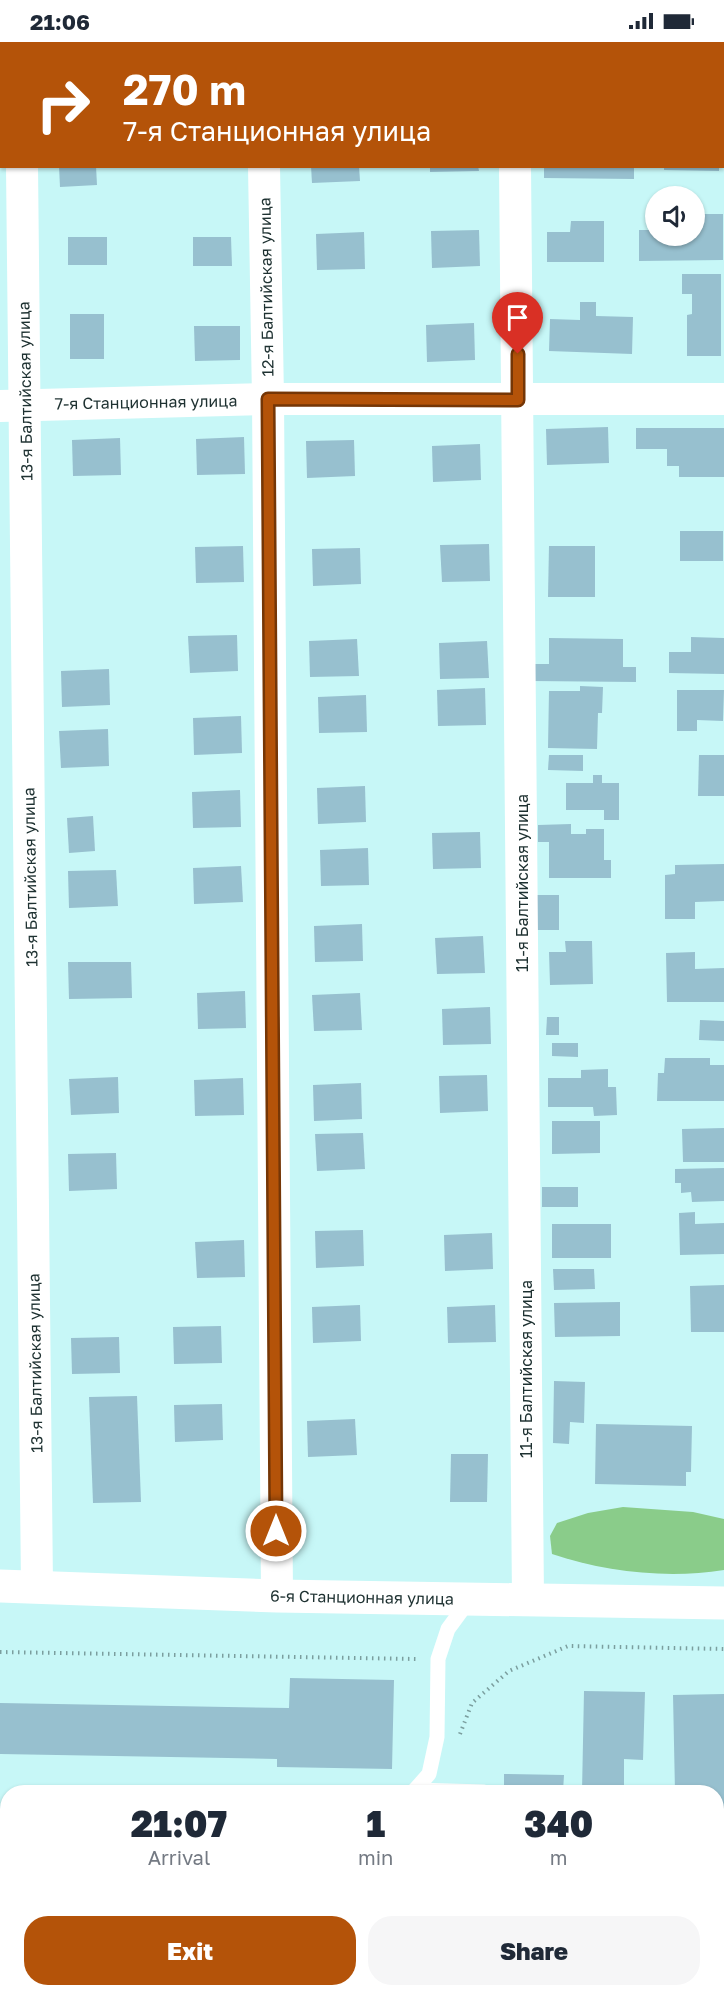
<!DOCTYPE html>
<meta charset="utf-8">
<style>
:root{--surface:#fff;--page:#f6f6f7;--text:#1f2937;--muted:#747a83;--accent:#b45309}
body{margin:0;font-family:"Golos Text",sans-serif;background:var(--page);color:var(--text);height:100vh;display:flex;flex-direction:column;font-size:22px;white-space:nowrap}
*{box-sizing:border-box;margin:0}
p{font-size:20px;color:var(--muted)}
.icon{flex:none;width:33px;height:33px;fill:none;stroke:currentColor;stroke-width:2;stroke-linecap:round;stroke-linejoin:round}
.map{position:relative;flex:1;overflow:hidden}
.sheet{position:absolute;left:0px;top:1743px;width:724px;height:212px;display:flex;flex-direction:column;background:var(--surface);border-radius:24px 24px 0 0;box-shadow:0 2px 4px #0004}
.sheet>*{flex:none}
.top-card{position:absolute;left:0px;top:0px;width:724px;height:126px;box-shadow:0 2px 4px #0004;background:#b45309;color:#fff;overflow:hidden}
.buttons{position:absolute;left:645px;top:144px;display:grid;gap:12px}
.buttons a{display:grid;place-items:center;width:60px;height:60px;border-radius:50%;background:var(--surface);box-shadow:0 2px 4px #0004;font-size:30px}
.pin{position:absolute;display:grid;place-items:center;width:51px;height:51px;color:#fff;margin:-62px -26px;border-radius:50% 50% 50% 0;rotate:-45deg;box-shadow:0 0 6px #0007}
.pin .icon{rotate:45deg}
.me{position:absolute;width:66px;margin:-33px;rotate:0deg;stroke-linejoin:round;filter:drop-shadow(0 0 4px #0008)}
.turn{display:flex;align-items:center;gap:21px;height:126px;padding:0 24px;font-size:27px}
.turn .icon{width:78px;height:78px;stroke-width:2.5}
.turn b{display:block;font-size:42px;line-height:51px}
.eta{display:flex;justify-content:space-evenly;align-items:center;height:102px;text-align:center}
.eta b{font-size:36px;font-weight:800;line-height:42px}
.action{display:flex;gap:12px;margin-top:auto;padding:12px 24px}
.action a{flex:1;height:69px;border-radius:24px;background:var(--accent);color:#fff;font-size:24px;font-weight:800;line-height:69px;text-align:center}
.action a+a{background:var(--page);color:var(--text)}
.status{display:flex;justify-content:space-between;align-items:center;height:42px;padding:0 30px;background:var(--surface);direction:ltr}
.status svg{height:16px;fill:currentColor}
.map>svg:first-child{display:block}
.forest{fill:#8acc8a}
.building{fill:#97c0cf}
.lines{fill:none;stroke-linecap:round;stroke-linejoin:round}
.path{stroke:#7b9e9e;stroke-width:4;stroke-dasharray:1.5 4.5;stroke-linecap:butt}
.service{stroke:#fff;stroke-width:15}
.minor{stroke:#fff;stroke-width:32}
.secondary{stroke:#fff;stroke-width:33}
.route-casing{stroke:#753606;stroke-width:15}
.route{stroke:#b45309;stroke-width:10}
.labels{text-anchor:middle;stroke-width:4.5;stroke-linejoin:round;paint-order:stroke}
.street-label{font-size:16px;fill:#1e3131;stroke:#fff}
</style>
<div class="status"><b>21:06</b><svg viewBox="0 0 49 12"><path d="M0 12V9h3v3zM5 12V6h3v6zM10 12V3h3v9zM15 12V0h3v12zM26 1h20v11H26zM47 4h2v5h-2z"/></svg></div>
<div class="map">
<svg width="724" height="1954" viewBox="0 0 724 1954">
<rect width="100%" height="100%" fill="#c7f7f7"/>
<path class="forest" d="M623,1465l70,5 31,7v51c-57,9 -118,2 -172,-16l-2,-18 7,-13 31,-10z"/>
<g class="building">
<path d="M59,124h37l1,19 -37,2z"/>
<path d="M311,124h48l1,15 -48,2z"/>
<path d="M430,124h48l1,5 -49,1z"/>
<path d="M544,124h90v13l-90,-1z"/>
<path d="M664,124h55v5l-55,-1z"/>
<path d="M694,172h29v46l-84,1v-31h17v6h38z"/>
<path d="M571,179h33v41h-57v-30h23z"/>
<path d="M479,188l1,36 -48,2 -1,-37z"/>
<path d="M364,190l1,37 -48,1 -1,-36z"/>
<rect x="68" y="195" width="39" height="28"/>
<path d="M193,195h38l1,29h-39z"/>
<path d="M682,232h39v82h-34v-41l5,-1v-20h-10z"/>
<path d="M580,260h16v14l37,1 -1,37 -83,-3 1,-32 30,1z"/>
<rect x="70" y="272" width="34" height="45"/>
<path d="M474,281l1,37 -48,2 -1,-37z"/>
<path d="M194,284h46v34l-45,1z"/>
<path d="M608,385l1,36 -62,2 -1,-36z"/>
<path d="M636,386h88v49h-45v-11h-12v-17h-31z"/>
<path d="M244,395l1,37 -48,1 -1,-36z"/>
<path d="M120,396l1,37 -48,1 -1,-36z"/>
<path d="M354,398l1,36 -48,2 -1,-37z"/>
<path d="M480,402l1,36 -48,2 -1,-36z"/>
<rect x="680" y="489" width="43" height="30"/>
<path d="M489,502l1,37 -48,1 -2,-37z"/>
<path d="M243,504l1,36 -48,1 -1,-36z"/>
<path d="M549,504h46v51h-47z"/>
<path d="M360,506l1,36 -48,2 -1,-37z"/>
<path d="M237,593l1,36 -48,2 -2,-37z"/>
<path d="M691,595l33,1v36l-55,-1v-21h22z"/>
<path d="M549,596l74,1v28h13v15l-104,-1v-17h17z"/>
<path d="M357,597l2,37 -49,1 -1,-36z"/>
<path d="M487,599l2,37 -49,1 -1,-36z"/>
<path d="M109,627l1,36 -48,2 -1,-36z"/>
<path d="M580,644l23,1 -1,26h-4l-1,36 -49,-1 1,-57h31z"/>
<path d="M485,646l1,37 -48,1 -1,-36z"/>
<path d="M677,648h47l-1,31 -26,-1v11h-20z"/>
<path d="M366,653l1,37 -48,1 -1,-36z"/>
<path d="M241,674l1,37 -48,2 -1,-37z"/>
<path d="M108,687l1,37 -48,2 -2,-37z"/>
<path d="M549,713h34v16l-35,-1z"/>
<path d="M699,713h25v41h-26z"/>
<path d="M593,733h9v8h17v37h-15v-10h-38v-27h27z"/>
<path d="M365,744l1,36 -48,2 -1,-36z"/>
<path d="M240,748l1,37 -48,1 -1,-36z"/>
<path d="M93,774l2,35 -26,2 -2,-35z"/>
<path d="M571,782v10h15v-5h18v31h7v18h-62v-36h-11v-17z"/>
<path d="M480,790l1,36 -48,1 -1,-36z"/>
<path d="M368,806l1,37 -48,1 -1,-36z"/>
<path d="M724,822v37l-29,1v17h-30v-44l10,-1v-9z"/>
<path d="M241,824l2,36 -49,2 -1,-36z"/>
<path d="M116,828l2,36 -49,2 -1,-37z"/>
<rect x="535" y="853" width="24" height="35"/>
<path d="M362,882l1,37 -48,1 -1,-36z"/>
<path d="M483,894l2,37 -48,1 -2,-36z"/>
<path d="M565,899h27l1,43 -43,1 -1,-33h17z"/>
<path d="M695,910v17l29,-1v34h-57l-1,-49z"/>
<path d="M68,920h63l1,36 -63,1z"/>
<path d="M245,949l1,37 -48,1 -1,-36z"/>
<path d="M360,951l2,37 -48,1 -2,-36z"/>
<path d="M490,965l1,37 -48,1 -1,-36z"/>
<path d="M547,975h12v18h-13z"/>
<path d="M700,978l24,1v20l-25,-1z"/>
<path d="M552,1001h26v14l-26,-1z"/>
<path d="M665,1016h45v7h14v36h-67l1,-28h6z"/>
<path d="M608,1027v18h8l1,28 -23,1 -1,-9h-45v-29h33v-8z"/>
<path d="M487,1033l1,36 -48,2 -1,-37z"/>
<path d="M118,1035l1,36 -48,2 -2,-36z"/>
<path d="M243,1036l1,37 -49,1 -1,-36z"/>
<path d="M361,1041l1,36 -48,2 -1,-36z"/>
<path d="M552,1079h48v32l-48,1z"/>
<path d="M724,1086v34h-41l-1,-33z"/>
<path d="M363,1091l2,36 -48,2 -2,-37z"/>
<path d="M116,1111l1,36 -48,2 -1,-37z"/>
<path d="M724,1126v33l-32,1 -1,-10 -10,1v-10h-6v-14z"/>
<rect x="542" y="1145" width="36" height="20"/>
<path d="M695,1170v12l29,-1v31l-44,1 -1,-42z"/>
<rect x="552" y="1182" width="59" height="34"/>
<path d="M363,1188l1,36 -48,2 -1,-37z"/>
<path d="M492,1191l1,36 -48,2 -1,-36z"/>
<path d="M244,1198l1,37 -48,1 -2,-36z"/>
<path d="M553,1227h41l1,20 -41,1z"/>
<path d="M724,1243v47h-33l-1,-46z"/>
<path d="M620,1260v34l-65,1 -1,-34z"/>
<path d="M360,1263l1,36 -48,2 -1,-36z"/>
<path d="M495,1263l1,37 -48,1 -1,-36z"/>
<path d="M221,1284l1,37 -48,1 -1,-37z"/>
<path d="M119,1295l1,36 -48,1 -1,-36z"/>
<path d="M554,1339l31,1 -1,41 -14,-1 -1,22 -16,-1z"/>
<path d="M137,1354l4,106 -48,1 -4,-106z"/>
<path d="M222,1362l1,36 -48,2 -1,-37z"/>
<path d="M355,1377l2,36 -49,2 -1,-36z"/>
<path d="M596,1382l96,2 -1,46h-5v14l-91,-2z"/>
<path d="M451,1412h37l-1,48h-37z"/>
<path d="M290,1636l104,2 -2,89 -115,-2v-8l-277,-5v-51l289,5z"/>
<path d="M584,1649l61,1 -2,68 -19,-1v33h-42z"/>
<path d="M724,1652v164h-7v-66h-42l-2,-97z"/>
<path d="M504,1732l60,1 -1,17h-59z"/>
<rect x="331" y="1947" width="160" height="7"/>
</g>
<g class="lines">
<g class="path">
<path d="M0,1610l416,7"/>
<path d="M460,1692l12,-31 37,-32 59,-25 156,3"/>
</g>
<g class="service">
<path d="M415,1748l69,2"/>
<path d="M413,1750l16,-18 8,-37 1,-78 10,-30 22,-30"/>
<path d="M0,1779h8"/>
<path d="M717,1846h7"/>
<path d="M296,1954v-7"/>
</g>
<g class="minor">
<path d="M20,0l1,2"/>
<path d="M262,0v2"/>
<path d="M513,0v2"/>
<path d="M22,124l15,1421"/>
<path d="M264,124l4,233 9,1197"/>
<path d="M515,124l13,1434"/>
<path d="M0,364l268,-7h456"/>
</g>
<path class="secondary" d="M0,1544l277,10 447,7"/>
</g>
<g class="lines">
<defs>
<path id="route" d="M276,1489l-8,-1132 250,1v-46"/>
</defs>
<use href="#route" class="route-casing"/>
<use href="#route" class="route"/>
</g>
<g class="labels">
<g class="street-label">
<text transform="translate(266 245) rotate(-91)" y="6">12-я Балтийская улица</text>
<text transform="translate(25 349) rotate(-91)" y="6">13-я Балтийская улица</text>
<text transform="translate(146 360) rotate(-1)" y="6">7-я Станционная улица</text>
<text transform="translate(30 835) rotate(-91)" y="6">13-я Балтийская улица</text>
<text transform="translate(522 841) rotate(-90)" y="6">11-я Балтийская улица</text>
<text transform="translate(35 1321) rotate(-91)" y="6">13-я Балтийская улица</text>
<text transform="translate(526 1327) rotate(-90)" y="6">11-я Балтийская улица</text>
<text transform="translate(362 1555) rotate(1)" y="6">6-я Станционная улица</text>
</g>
</g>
</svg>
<div class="buttons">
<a><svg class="icon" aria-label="sound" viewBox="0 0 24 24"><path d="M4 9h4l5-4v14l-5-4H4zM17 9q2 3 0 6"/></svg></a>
</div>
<div class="pin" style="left:518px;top:312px;background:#d93025"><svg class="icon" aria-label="arrive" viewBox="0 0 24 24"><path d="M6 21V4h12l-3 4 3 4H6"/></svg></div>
<svg class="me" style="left:276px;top:1489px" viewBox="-20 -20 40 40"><circle r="17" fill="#b45309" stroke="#fff" stroke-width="3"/><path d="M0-11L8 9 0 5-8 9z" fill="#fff"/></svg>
<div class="top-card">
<div class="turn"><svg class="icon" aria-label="right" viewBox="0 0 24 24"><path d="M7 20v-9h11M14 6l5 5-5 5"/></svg><div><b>270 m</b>7-я Станционная улица</div></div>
</div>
<section class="sheet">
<div class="eta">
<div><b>21:07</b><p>Arrival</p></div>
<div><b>1</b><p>min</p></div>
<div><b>340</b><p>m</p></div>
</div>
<div class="action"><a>Exit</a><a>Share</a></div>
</section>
</div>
